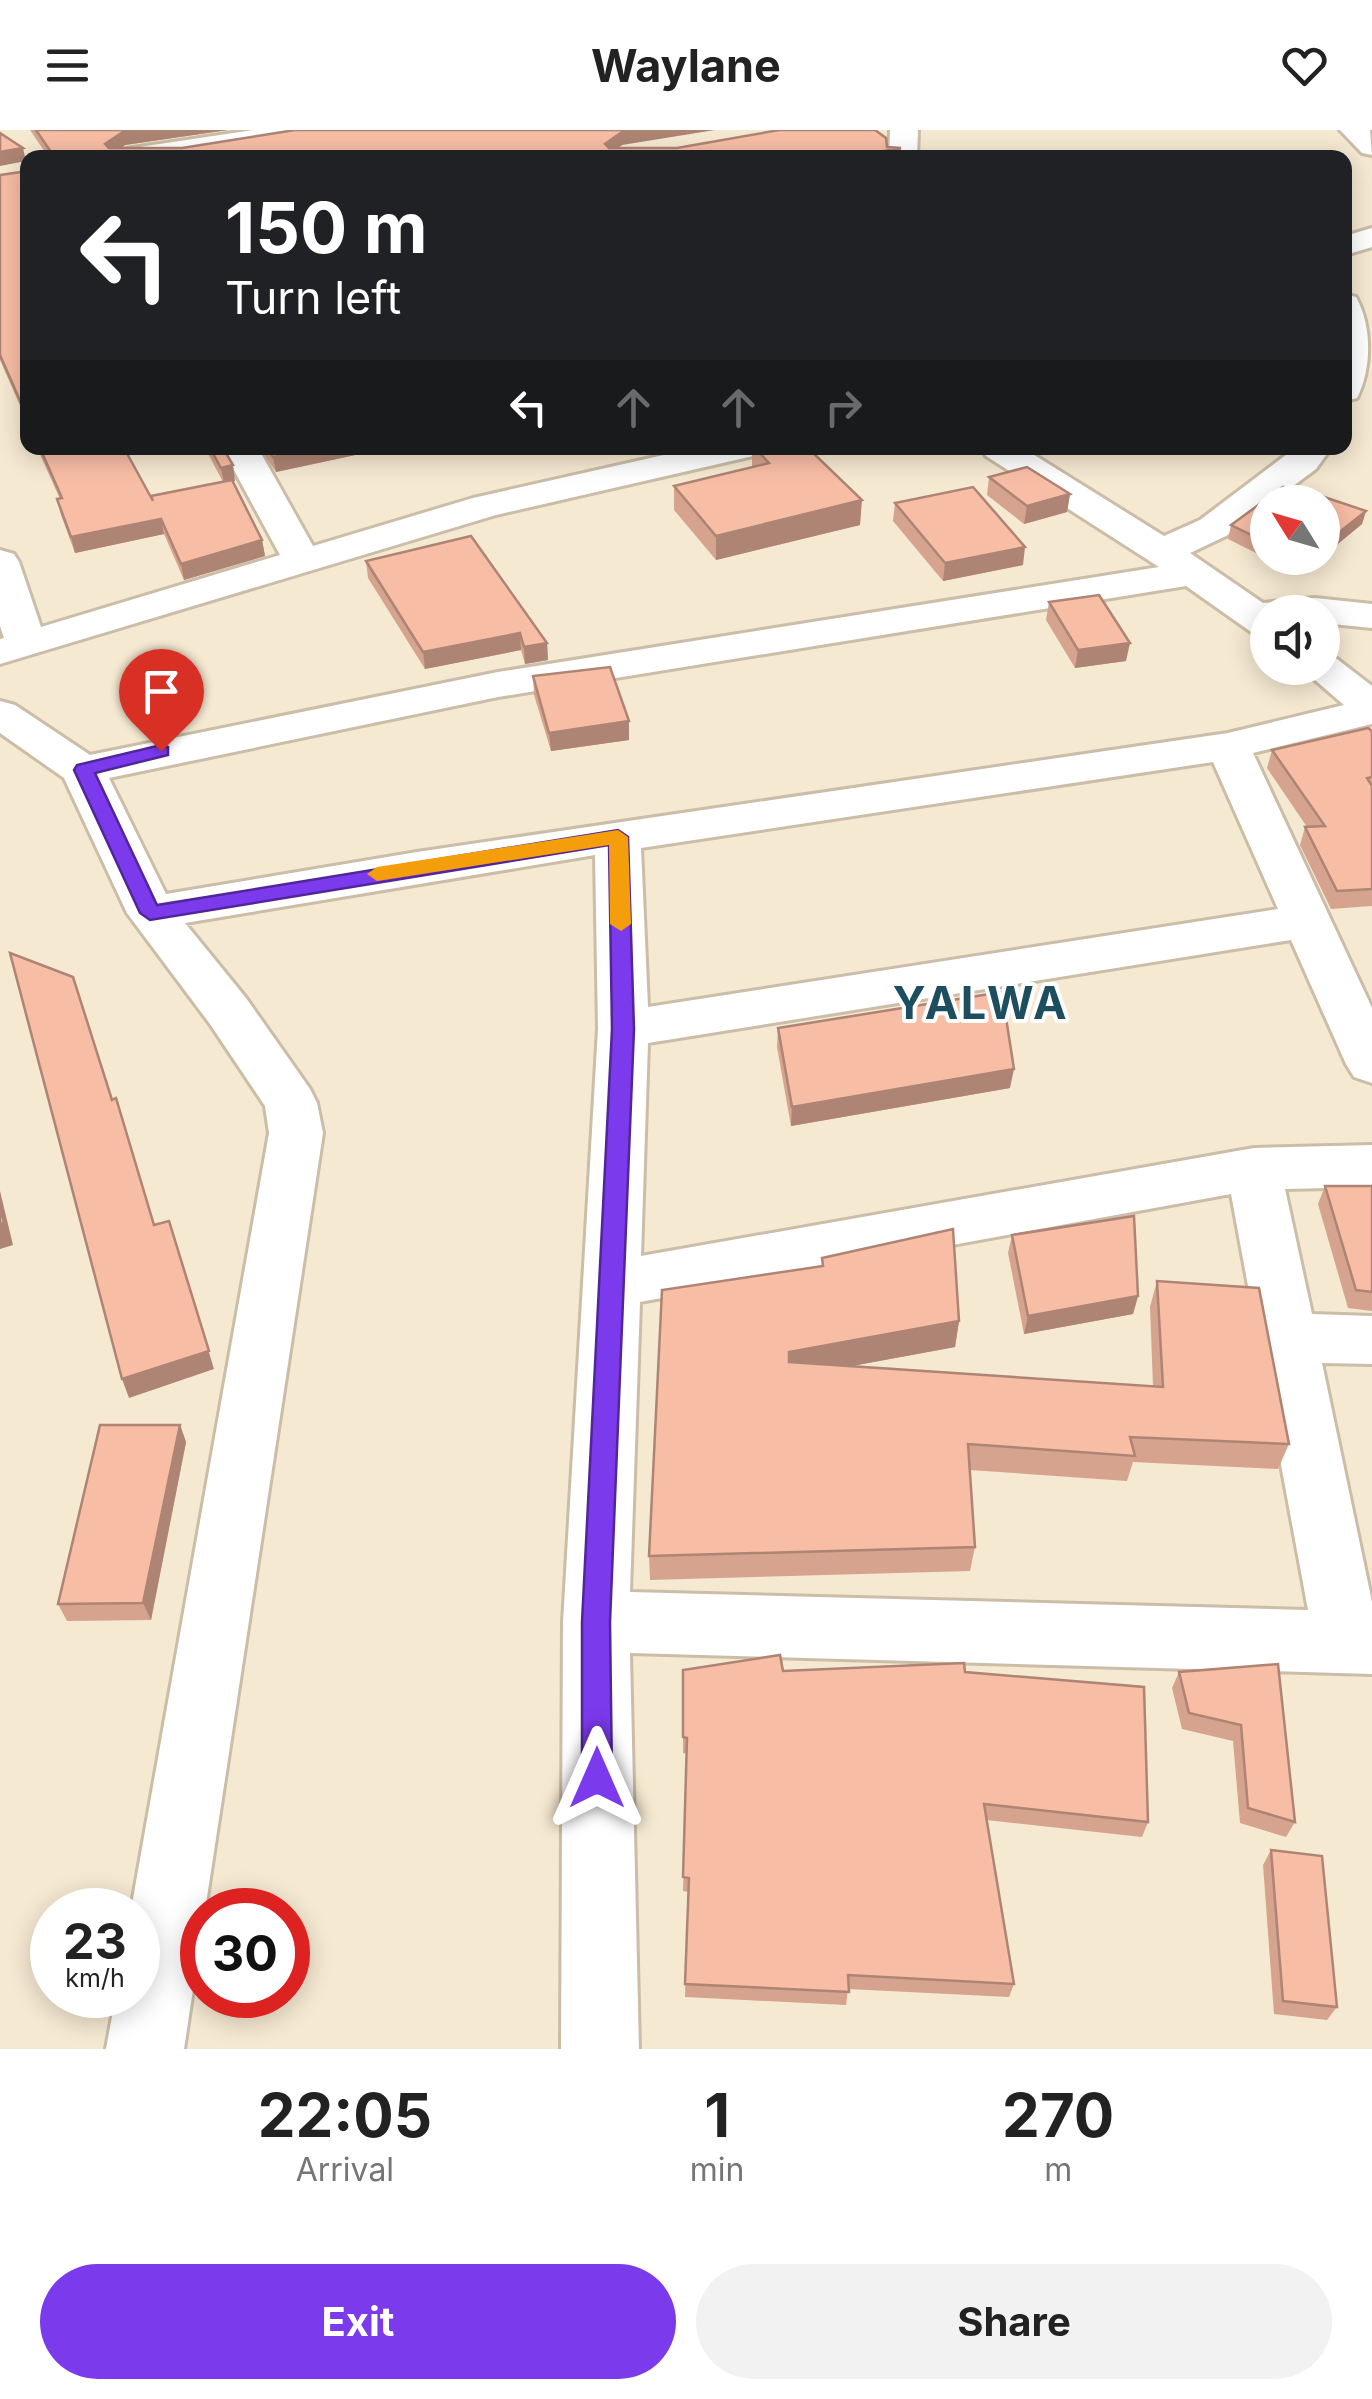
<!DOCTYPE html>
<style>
:root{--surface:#fff;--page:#f2f2f2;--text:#222;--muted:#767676;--accent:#7c3aed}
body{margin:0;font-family:Inter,sans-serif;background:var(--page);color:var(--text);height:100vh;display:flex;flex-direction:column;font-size:38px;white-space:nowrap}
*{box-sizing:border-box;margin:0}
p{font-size:32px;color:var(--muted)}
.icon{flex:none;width:55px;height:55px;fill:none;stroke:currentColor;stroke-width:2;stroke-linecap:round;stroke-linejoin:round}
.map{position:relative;height:1919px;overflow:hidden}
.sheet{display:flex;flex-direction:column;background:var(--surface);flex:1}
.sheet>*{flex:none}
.guide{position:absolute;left:20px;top:20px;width:1332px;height:305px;border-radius:20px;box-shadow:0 5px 25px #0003;background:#202124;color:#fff;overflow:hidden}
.needle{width:65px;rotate:307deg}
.fabs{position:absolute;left:1250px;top:355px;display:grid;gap:20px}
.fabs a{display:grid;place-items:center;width:90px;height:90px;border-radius:50%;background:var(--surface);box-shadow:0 5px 25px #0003;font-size:50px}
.speed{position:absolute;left:30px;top:1758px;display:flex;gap:20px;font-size:50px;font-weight:700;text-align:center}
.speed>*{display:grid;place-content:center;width:130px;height:130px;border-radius:50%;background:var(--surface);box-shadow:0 5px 25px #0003;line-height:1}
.speed small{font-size:25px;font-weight:400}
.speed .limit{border:15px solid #d22;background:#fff;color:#111}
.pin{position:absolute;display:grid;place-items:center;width:85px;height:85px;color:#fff;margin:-102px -42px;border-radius:50% 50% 50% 0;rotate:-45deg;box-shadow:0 0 10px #0007}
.pin .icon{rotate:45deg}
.me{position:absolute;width:110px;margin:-55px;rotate:0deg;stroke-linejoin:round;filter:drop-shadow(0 0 8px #0008)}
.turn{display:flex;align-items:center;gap:35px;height:210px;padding:0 40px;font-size:45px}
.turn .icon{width:130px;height:130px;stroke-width:2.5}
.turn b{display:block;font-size:70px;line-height:85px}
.lanes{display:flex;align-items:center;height:95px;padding:0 40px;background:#0003;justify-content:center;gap:50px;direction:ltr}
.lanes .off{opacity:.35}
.eta{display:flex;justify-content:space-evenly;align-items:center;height:170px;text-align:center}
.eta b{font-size:60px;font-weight:700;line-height:70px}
.cta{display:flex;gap:20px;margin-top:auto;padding:20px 40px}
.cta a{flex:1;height:115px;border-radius:60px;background:var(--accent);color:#fff;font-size:40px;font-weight:700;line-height:115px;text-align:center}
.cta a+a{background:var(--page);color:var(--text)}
header{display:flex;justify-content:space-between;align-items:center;height:130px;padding:0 40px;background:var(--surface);font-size:45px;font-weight:700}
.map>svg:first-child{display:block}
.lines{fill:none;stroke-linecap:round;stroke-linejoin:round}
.minor-casing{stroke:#cbbda7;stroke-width:6}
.minor{fill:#fff;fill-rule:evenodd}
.wall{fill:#d5a38e}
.shaded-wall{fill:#ae8474}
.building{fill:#f8bda5;stroke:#ae8474;stroke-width:2.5}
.route{fill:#7c3aed;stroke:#51269a;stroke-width:2.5}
.slow{fill:#f59e0b}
.labels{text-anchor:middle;stroke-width:8;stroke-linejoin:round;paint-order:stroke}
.district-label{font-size:45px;font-weight:bold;letter-spacing:2.5px;fill:#1d4e60;stroke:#fff}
</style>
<header><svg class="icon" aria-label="menu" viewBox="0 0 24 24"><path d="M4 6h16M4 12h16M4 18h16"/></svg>Waylane<svg class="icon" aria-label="heart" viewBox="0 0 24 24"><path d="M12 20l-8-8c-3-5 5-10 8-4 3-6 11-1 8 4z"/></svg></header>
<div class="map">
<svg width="1372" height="1919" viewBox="0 0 1372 1919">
<rect width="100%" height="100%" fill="#f6e9d2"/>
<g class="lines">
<defs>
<g id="minor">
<path d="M253,0h68l-14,8 -123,20h-72l14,-9z"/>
<path d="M890,0h28l-1,28h-28z"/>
<path d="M1340,0h30l2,25 -10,-2z"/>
<path d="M1372,98v19l-27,8v-19z"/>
<path d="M1345,164l11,3c16,29 16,71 1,101l-12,3z"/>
<path d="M222,318h36l55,98 160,-48 222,-50h63l-5,8 -257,59 -496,149v-25l4,-1 -4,-12v-76l14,4 5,8 22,65 239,-72z"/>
<path d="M981,318h42l141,88 36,-16 95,-72h36l-15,21 -90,67 -36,17 73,50 52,-5 57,6v24l-50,-5v-11h-54v25l-14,-3 -68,-48 -688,111 -389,81 57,116 251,-42 811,-119 116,-28 -43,-37h21v-12l15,3 35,27v38l-119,29 119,255v75l-18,-6 -8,-13 -55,-124 -643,103 -7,213 613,-108 118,-3v42l-87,2 27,125 60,2v48l-50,-1 50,239v72l-742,-21 9,396h-78l2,-427 35,-593 -3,-174 -410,68 61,75 64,91 7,14 6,30 -139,916h-78l10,-54h22v-85h-7l138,-777 -4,-27 -55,-82 -83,-111 -63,-135 -64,-45v-32l15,4 75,50 408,-83 661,-105 -173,-111zM1213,632l65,147 -630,98 -7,-159zM1231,1064l77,416 -678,-18 10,-290z"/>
</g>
</defs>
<use href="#minor" class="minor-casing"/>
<use href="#minor" class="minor"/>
</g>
<g class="wall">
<path d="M30,0h198l-103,15 -3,3 500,-3 -4,3 269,-1 13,11h-851z"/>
<path d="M28,41v253l-28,-64v-185z"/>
<path d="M37,318h87l27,50 72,-16 -18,-34h18l12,33h-2l29,59 3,16 -81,24 -20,-46 -89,19 -14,-38 -4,-16h3z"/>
<path d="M260,318h114v3l-98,21z"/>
<path d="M752,318h56l52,77 -144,35 -42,-50v-24l78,-19z"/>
<path d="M989,347l81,17 -3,18 -43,12 -37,-29z"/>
<path d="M1283,357l30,12 5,-4 48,16 -4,13 -40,33v-55h-54v56h54l-22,17 -72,-36 3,-14z"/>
<path d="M895,373l128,62 -80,16 -50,-60z"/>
<path d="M366,431l181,82 1,17 -23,4 -4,-14 -96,19 -57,-91z"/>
<path d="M1049,472l77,59 -51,7 -29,-48z"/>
<path d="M533,546l96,45v19l-78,11 -17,-56z"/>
<path d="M1372,601v175l-41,3 -31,-64 5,-18h2l-40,-59 5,-18z"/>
<path d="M778,898l232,60 -219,38 -14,-79z"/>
<path d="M1325,1056h47v125l-24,-3 -30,-104z"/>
<path d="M1012,1105l126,61 -5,18 -109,20 -16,-81z"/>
<path d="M822,1128l137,63 -4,26 -103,19 301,20 -3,-79 7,-26 132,163 -11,25 -145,-7 -6,19 -157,-11 5,77 -5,24 -320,9 -1,-24 173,-289z"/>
<path d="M180,1295l6,17 -35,178 -84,1 -9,-17z"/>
<path d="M1278,1534l17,158 -9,15 -46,-14 -7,-82 -51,-12 -10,-41 7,-16z"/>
<path d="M683,1540l282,2 183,150 -6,15 -156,-17 28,164 -5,13 -161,-8 -2,16 -161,-8 3,-105 -5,-1 4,-137 -4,-1z"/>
<path d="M1271,1720l66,157 -10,13 -53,-6 -11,-149z"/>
</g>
<g class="shaded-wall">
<path d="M135,0h93l-103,15 -17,12 -3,-13 18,-12z"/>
<path d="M633,0h82l-93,15 -17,12v-13l17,-12z"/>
<path d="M23,18l3,13 -26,5v-14z"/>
<path d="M901,18l-1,10h-55z"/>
<path d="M316,318h58v3l-98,21 -3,-15z"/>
<path d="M233,335l2,16 -11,2 -3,-15z"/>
<path d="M1070,364l-3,18 -43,12 3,-18z"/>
<path d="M862,370l-2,25 -144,35v-24z"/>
<path d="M1366,381l-4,13 -40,33v-11z"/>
<path d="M161,389l3,15 -89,19 -4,-16z"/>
<path d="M262,410l3,16 -81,24 -3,-16z"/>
<path d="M1025,417l-2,18 -80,16 2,-18z"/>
<path d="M1309,428h13l-22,17 4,-14z"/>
<path d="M520,503l1,17 -96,19 -2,-17z"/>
<path d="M547,513l1,17 -23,4 -1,-17z"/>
<path d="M1130,513l-4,18 -51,7 3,-18z"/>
<path d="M629,591v19l-78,11 -2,-18z"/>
<path d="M1014,939l-4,19 -219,38 1,-19z"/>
<path d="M0,1061l13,54 -13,4z"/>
<path d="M169,1091l45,148 -85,29 -7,-19z"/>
<path d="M1138,1166l-5,18 -109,20 4,-18z"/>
<path d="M959,1191l-4,26 -168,31 2,-26z"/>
<path d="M180,1295l6,17 -35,178 -8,-17z"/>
</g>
<g class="building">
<path d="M36,0h99l-12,2 -18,12 4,4h73l113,-18h338l-11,2 -17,12 4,4h68l102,-18h96l11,8 1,9 14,1 -56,10h-790z"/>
<path d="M0,3l23,15 -23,4z"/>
<path d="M28,41v248l-28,-64v-180z"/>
<path d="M40,318h84l29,53 -2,-5 81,-16 30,60 -81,24 -20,-45 -90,18 -14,-38 5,-1z"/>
<path d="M210,318h13l10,17 -12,3z"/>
<path d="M267,318h49l-43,9z"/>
<path d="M755,318h53l54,52 -146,36 -42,-50 95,-23z"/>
<path d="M1027,337l43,27 -43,12 -38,-29z"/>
<path d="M973,357l52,60 -80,16 -50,-60z"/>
<path d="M1283,357l30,12 5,-4 48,16 -44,35v-44h-54v41l-37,-18z"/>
<path d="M471,406l76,107 -23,4 -4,-14 -97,19 -57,-91z"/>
<path d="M1099,465l31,48 -52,7 -29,-48z"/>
<path d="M610,537l19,54 -80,12 -16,-57z"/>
<path d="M1368,598l4,3v46l-5,1 5,8v103l-35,2 -32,-64 20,-1 -53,-76z"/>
<path d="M10,823l63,24 39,123 4,-2 38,127 15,-4 40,130 -87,28z"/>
<path d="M1002,862l12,77 -222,38 -14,-79z"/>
<path d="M1325,1056h47v106l-16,-2z"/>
<path d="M0,1076l4,17 -4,1z"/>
<path d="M1134,1086l4,80 -110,20 -16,-81z"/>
<path d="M953,1099l6,92 -170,31v10l374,25 -6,-106 102,7 30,156 -159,-7 5,19 -167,-12 7,103 -326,9 13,-266 161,-24 -1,-8z"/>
<path d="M100,1295h80l-37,178 -85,1z"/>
<path d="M780,1525l3,16 181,-8 1,9 179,15 4,135 -164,-18 30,180 -166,-9 1,17 -164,-8 4,-106 -6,-1 4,-139 -4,-1v-67z"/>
<path d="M1278,1534l17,158 -47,-14 -7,-83 -52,-12 -10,-41z"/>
<path d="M1271,1720l51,6 15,151 -54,-6z"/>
</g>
<path class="route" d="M161,615l7,2v8l-73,18 62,132 461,-75 10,7 6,192 -24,593 2,156 -4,10 -11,4 -11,-4 -4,-10v-156l30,-593 -3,-184 -459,75 -10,-7 -66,-143 3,-5z"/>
<path class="slow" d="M618,700l10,7 3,87 -10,7 -11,-7 -1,-79 -232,36 -10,-7 10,-7z"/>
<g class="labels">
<g class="district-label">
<text x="981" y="889">YALWA</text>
</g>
</g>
</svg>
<div class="fabs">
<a><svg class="needle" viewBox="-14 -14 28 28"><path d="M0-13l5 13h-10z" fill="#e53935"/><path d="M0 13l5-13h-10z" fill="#767676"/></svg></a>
<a><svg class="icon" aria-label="sound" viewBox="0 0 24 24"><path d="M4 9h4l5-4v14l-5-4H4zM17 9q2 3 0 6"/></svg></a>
</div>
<div class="speed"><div>23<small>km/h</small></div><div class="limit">30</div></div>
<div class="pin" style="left:161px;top:621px;background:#d93025"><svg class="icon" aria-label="arrive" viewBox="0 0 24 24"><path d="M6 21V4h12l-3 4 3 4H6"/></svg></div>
<svg class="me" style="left:597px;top:1648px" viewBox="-20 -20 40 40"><path d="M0-17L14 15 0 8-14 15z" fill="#7c3aed" stroke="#fff" stroke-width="4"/></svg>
<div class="guide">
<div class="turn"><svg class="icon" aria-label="left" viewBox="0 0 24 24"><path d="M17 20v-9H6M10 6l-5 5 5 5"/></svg><div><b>150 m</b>Turn left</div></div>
<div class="lanes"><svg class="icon" aria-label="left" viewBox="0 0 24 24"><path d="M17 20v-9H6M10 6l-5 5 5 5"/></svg><svg class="icon off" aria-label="ahead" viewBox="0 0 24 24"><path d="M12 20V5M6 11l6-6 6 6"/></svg><svg class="icon off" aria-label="ahead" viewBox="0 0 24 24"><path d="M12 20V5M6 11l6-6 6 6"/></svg><svg class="icon off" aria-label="right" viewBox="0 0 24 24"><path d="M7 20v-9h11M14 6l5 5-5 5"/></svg></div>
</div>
</div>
<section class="sheet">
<div class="eta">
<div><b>22:05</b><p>Arrival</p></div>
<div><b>1</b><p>min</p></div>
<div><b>270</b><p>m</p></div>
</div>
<div class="cta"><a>Exit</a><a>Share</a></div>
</section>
